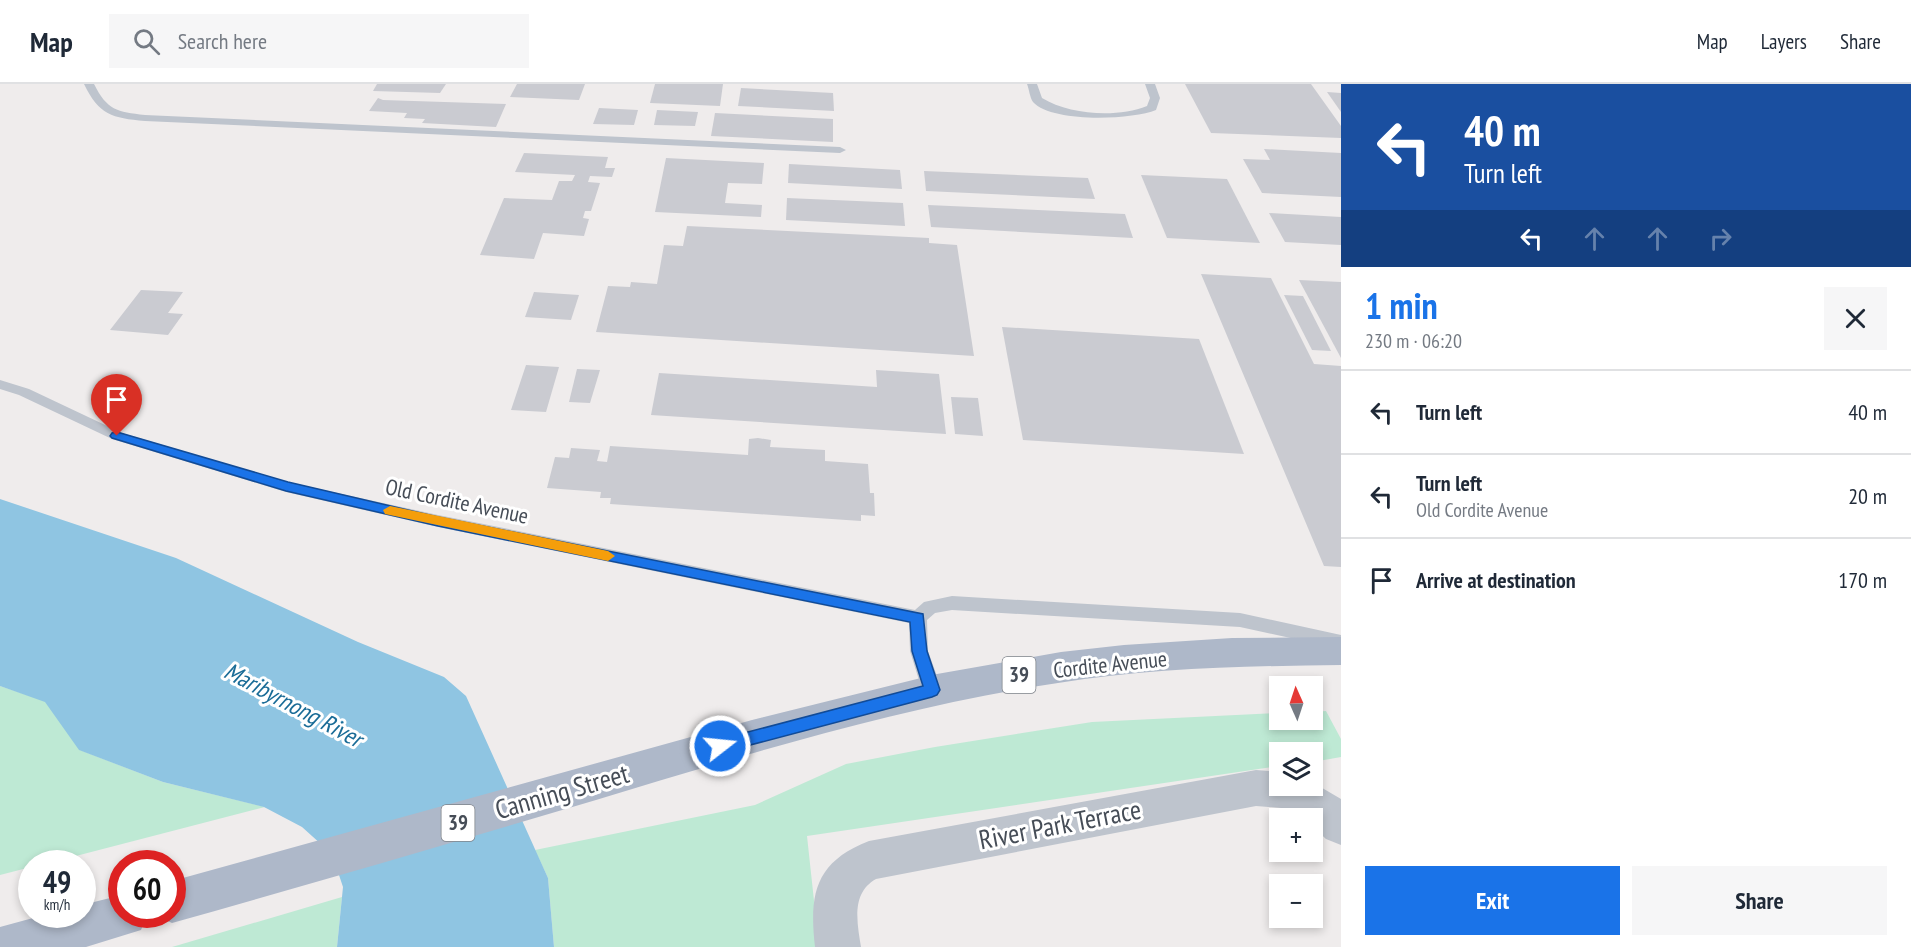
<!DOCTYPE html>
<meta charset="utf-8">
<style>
:root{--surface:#fff;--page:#f6f6f7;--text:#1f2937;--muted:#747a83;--line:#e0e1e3;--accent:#1a73e8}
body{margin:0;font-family:"PT Sans Narrow",sans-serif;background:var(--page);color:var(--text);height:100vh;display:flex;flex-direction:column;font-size:22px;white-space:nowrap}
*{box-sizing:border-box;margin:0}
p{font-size:20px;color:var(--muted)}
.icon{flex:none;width:33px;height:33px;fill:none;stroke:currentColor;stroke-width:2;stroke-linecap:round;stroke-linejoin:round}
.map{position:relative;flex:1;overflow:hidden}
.side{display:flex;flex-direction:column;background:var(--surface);width:570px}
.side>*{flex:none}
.top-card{background:#1a4fa0;color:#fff;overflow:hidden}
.needle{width:39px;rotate:357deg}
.buttons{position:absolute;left:1269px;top:592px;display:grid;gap:12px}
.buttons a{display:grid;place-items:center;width:54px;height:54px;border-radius:0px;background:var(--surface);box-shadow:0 3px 9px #0003;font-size:30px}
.speed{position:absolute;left:18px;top:766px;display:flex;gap:12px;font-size:30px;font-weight:700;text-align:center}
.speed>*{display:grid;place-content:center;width:78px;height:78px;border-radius:50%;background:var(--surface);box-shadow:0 3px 9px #0003;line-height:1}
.speed small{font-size:15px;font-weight:400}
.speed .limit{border:9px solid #d22;background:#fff;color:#111}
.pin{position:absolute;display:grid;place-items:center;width:51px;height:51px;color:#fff;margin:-62px -26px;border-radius:50% 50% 50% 0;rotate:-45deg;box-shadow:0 0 6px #0007}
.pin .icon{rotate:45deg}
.me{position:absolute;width:66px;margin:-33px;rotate:74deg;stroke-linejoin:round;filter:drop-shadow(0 0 4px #0008)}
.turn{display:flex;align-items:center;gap:21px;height:126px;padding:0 24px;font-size:27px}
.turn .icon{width:78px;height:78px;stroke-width:2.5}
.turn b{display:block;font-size:42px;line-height:51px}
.lanes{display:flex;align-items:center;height:57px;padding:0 24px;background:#0003;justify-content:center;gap:30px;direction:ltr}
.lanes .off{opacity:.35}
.round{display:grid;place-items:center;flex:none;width:63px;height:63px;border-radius:0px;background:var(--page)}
.summary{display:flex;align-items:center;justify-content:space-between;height:102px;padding:0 24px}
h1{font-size:36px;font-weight:800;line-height:45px;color:var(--accent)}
.primary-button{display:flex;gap:12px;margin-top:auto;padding:12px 24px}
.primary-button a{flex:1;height:69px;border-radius:0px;background:var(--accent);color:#fff;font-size:24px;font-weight:800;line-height:69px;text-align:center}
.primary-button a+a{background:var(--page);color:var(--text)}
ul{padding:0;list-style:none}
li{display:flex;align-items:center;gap:18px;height:84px;padding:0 24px;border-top:2px solid var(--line)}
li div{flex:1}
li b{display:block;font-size:22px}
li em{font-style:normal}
header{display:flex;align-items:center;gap:36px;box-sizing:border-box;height:84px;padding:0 30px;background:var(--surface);border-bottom:2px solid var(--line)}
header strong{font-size:28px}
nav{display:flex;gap:33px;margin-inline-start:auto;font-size:21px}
.search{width:420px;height:54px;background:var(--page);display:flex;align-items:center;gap:15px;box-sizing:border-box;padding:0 21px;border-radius:0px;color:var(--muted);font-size:22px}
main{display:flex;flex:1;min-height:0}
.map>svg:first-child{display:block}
.green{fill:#bee9d4}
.water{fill:#8fc5e2}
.building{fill:#cacbd1}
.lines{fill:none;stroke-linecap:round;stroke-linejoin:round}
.service{fill:#bec4cd;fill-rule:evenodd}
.minor{fill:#bec4cd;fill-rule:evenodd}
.primary{fill:#aeb8c9;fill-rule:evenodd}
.route{fill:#1a73e8;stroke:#114b97;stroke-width:1.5}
.slow{fill:#f59e0b}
.labels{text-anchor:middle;stroke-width:6;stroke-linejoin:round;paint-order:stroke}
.shield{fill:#fff;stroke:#7e8289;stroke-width:1.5}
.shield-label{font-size:21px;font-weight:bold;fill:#464d57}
.street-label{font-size:22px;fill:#464d57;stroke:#fff}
.water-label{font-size:24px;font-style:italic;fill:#1a6c97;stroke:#fff}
.near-street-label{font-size:27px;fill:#464d57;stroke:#fff}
</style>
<header>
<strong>Map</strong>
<div class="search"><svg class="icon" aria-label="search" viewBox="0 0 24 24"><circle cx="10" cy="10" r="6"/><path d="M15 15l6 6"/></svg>Search here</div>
<nav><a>Map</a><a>Layers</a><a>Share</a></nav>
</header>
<main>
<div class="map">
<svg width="1341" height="863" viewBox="0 0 1341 863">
<rect width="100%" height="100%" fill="#efecec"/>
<g class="green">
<path d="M0,602l45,15 35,49 83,32 102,25 -220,57h-13l-1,3 -31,8z"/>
<path d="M1326,627l15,28v18l-28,5 -1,-9h-32l-1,13 -472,70 12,111h-265l-6,-69 -13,-28 220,-45 91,-41 89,-17 157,-25 187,-9 1,7h32l1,-8z"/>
<path d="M342,813l-5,50h-165z"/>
</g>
<path class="water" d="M0,415l176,59 182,84 86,35 22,19 82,182 6,69h-217l6,-60 -11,-33 -30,-27 -38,-20 -101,-25 -84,-32 -34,-48 -45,-16z"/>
<g class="building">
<path d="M377,0h69l-6,9 -67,-2z"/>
<path d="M517,0h68l-6,16 -69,-3z"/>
<path d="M655,0h68l-3,22 -70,-3z"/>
<path d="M1185,0h126l30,42v12l-130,-5z"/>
<path d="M741,4l92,5 1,18 -96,-5z"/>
<path d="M1327,8l14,1v19z"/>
<path d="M378,14l5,2 123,4 -10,23 -74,-4 3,-4 -21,-1 3,-5 -38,-2z"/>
<path d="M599,24l39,2 -4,15 -41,-1z"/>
<path d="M657,26l41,2 -3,14 -41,-1z"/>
<path d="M715,29l118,6v23l-122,-6z"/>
<path d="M1264,65l77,4v44l-79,-4 -19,-34 27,1z"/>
<path d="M524,69l84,4 -3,11h10l-3,9 -22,-1 -2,6 12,1 -9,28h-6l-2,7 6,1 -5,17 -41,-3 -9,26 -54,-4 24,-57 48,2 7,-19h13l3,-6 -60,-3z"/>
<path d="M666,74l98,5 -2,21 -34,-1 -3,20 37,2 -1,12 -106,-5z"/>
<path d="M789,80l111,6 2,19 -114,-6z"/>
<path d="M924,87l164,7 7,21 -169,-8z"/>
<path d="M1141,91l86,4 33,64 -93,-5z"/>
<path d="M787,114l116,5 2,23 -119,-6z"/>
<path d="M928,121l197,9 8,24 -202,-11z"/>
<path d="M1269,129l72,4v28l-56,-3z"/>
<path d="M687,142l242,12v5l28,2 17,111 -378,-24 12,-46 22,1 1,-5 26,2 7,-39 19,1z"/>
<path d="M1201,190l70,4 43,86 27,2v201l-17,-1z"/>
<path d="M1299,196l42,2v76z"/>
<path d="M141,206l42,2 -15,21 15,1 -15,21 -58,-5z"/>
<path d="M534,208l45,3 -8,25 -46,-3z"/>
<path d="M1284,211l19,1 28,55 -19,-1z"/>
<path d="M1002,243l197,12 45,115 -221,-14z"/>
<path d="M526,281l33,2 -13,45 -35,-2z"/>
<path d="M577,285l23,1 -10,33 -21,-1z"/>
<path d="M876,286l63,4 7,60 -295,-19 8,-42 218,14z"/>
<path d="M951,313l27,1 5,38 -28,-2z"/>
<path d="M758,354l13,2 -1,7 55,3v11l43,3 2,29h4l1,23 -14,-1v6l-251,-17 1,-6h-11l1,-6 -54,-4 8,-31 14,1 2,-10 29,2 -3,11 10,1 3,-16 138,9 1,-16z"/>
</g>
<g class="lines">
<g class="service">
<path d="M84,0h10c13,26 23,28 51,31l695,32 6,3 -6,3 -695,-32c-33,-3 -46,-6 -61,-37z"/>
<path d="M1027,0h10l5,14c28,17 75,20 105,8l3,-8 -5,-14h10l5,14 -4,12c-25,10 -104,13 -123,-8 -3,-4 -4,-13 -6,-18z"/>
<path d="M0,296l29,9 93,44 165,49 151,33 477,95 9,-8 28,-6 288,17 101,22v14l-101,-22 -288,-17 -17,3 -8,7 1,31 14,39 -3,5 -7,3 -7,-3 -3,-5 -12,-39 -1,-28 -471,-96 -152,-35 -174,-53 -93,-44 -19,-6z"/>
</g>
<path class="minor" d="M1256,686l24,2v14h32v-4l29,17v46l-15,-6 -14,-13v-7h-8l-23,-11 -25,-2 -380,73c-25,14 -19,43 -15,68h-46c-6,-53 0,-85 54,-106z"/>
<g class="primary">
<path d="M1341,553v28c-94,1 -190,3 -283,18 -158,24 -310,71 -462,117 -141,42 -282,83 -424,123l-17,-8h17v-34l580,-161 185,-46 124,-22 63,-7 108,-7z"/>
<path d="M122,811v20h25l-6,15 -55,17h-86v-20l44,-12h38v-10z"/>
</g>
</g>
<path class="route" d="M117,348l171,50 150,35 485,97 4,37 13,39 -3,5 -5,2 -212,56 -6,-2 -2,-5 2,-5 209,-55 -11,-35 -2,-29 -472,-96 -152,-35 -174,-53 -2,-2 2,-3z"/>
<path class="slow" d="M390,422l218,45 7,5 -7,5 -223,-47 -2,-4z"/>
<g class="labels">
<g class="shield">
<rect x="1002.5" y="573" width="33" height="36" rx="4.5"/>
<rect x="441.5" y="721" width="33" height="36" rx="4.5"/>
</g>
<g class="shield-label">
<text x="1019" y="598">39</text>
<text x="458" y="746">39</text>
</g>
<g class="street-label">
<text transform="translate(457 417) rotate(12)" y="8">Old Cordite Avenue</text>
<text transform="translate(1110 580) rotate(-6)" y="8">Cordite Avenue</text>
</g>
<g class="water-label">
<text transform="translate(293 621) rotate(28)" y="8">Maribyrnong River</text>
</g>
<g class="near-street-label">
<text transform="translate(562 708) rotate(-16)" y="9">Canning Street</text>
<text transform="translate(1060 741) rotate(-11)" y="9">River Park Terrace</text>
</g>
</g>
</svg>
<div class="buttons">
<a><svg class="needle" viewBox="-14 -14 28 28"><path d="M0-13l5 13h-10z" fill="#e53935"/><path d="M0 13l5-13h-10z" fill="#747a83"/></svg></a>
<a><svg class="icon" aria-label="layers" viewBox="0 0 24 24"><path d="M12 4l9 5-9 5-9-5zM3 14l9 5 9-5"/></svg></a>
<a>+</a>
<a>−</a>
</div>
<div class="speed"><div>49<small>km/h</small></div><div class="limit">60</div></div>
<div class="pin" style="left:117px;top:352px;background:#d93025"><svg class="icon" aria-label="arrive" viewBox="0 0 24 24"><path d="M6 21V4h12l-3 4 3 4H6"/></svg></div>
<svg class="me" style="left:720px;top:662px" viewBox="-20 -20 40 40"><circle r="17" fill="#1a73e8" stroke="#fff" stroke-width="3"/><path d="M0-11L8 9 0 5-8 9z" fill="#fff"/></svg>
</div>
<section class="side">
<div class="top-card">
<div class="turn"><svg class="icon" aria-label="left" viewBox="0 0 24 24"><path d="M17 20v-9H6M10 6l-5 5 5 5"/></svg><div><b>40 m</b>Turn left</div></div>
<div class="lanes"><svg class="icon" aria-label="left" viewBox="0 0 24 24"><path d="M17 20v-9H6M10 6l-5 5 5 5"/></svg><svg class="icon off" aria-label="ahead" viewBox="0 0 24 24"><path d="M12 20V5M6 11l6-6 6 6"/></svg><svg class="icon off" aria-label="ahead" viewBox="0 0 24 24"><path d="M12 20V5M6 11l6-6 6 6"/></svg><svg class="icon off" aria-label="right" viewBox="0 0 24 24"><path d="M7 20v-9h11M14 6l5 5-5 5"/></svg></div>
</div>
<div class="summary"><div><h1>1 min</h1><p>230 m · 06:20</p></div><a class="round"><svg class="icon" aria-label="close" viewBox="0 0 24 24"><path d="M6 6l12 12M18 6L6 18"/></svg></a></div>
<ul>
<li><svg class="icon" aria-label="left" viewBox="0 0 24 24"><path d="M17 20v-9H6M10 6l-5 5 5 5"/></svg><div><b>Turn left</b></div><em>40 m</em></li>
<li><svg class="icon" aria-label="left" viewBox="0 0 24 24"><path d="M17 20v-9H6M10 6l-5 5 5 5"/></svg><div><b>Turn left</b><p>Old Cordite Avenue</p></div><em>20 m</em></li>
<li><svg class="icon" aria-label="arrive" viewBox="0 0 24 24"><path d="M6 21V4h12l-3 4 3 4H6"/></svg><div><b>Arrive at destination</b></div><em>170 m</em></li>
</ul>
<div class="primary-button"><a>Exit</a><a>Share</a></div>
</section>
</main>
